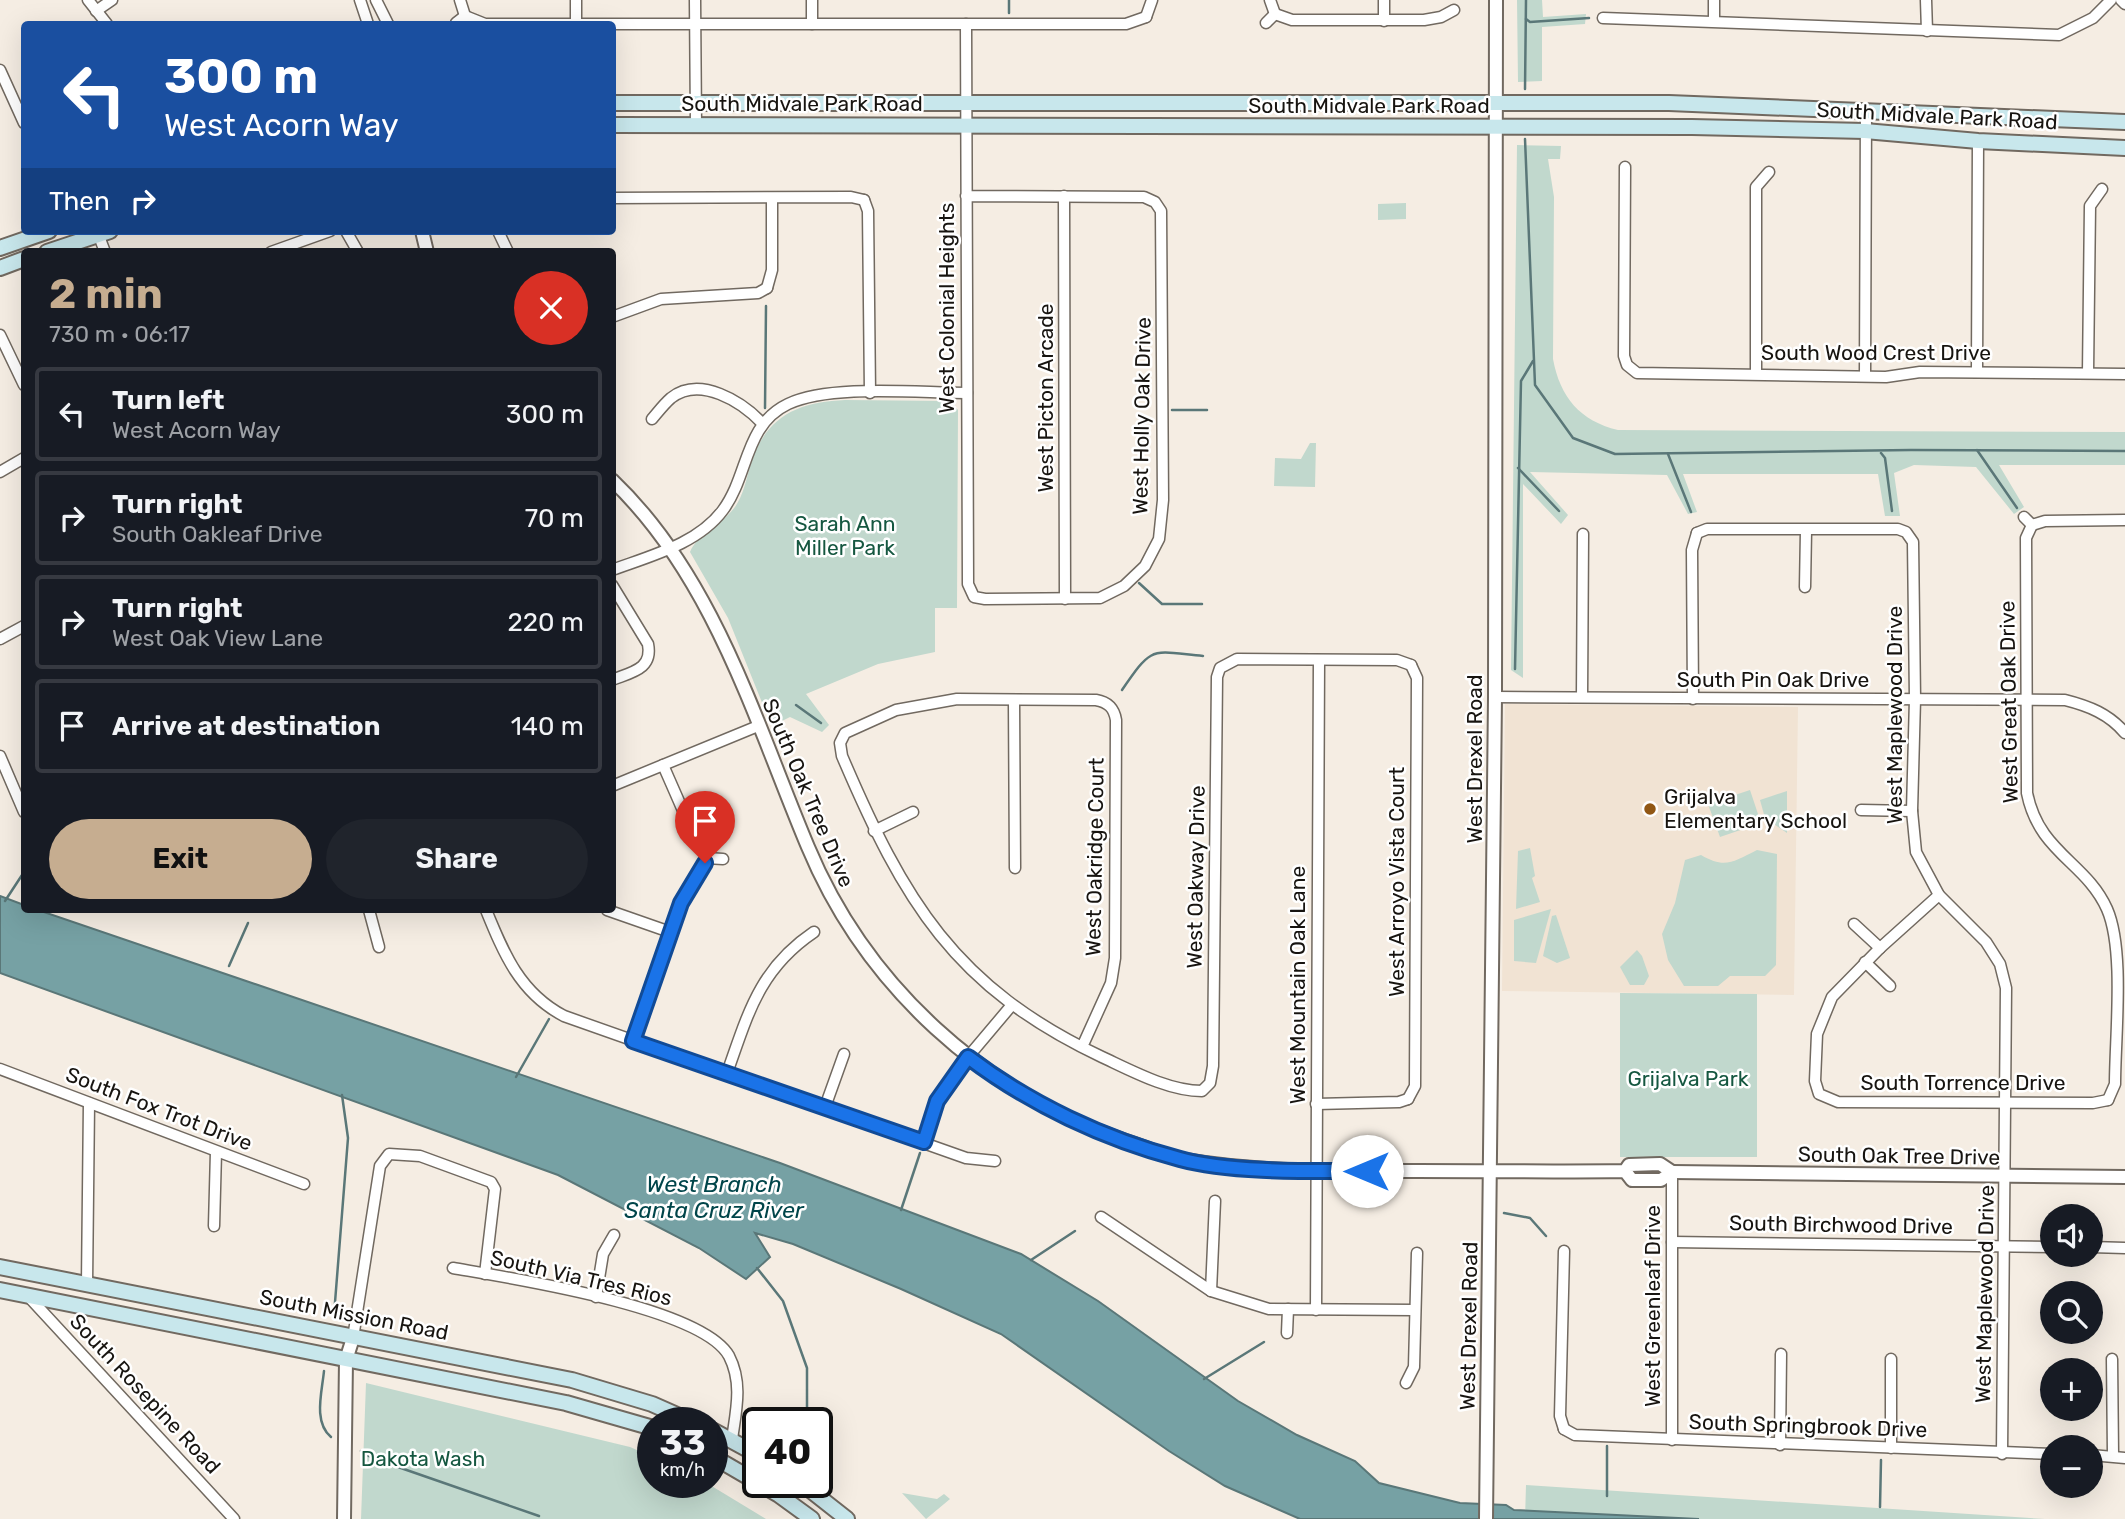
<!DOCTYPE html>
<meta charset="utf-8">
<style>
:root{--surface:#171b24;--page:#20242c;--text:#f1f3f6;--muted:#9ea1a6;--line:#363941;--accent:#c6ad90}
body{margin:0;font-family:Rubik,sans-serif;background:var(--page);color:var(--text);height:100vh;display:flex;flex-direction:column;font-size:26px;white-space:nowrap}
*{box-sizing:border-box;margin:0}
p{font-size:23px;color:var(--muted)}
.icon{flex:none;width:38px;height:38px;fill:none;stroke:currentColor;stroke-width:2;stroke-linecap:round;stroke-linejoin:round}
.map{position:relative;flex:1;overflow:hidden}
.panel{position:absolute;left:21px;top:248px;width:595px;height:665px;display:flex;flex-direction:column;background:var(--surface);border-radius:7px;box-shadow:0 7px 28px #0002}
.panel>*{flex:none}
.top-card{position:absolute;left:21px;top:21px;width:595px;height:214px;border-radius:7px;box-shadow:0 7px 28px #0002;background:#1a4fa0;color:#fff;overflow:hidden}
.controls{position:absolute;left:2040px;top:1204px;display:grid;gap:14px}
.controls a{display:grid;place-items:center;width:63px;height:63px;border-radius:50%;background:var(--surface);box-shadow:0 7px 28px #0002;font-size:35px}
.speed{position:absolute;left:637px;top:1407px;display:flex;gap:14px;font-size:35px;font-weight:700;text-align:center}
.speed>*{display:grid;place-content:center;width:91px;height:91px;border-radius:50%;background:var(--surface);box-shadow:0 7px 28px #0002;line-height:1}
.speed small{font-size:18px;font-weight:400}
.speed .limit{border:4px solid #111;border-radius:10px;background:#fff;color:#111}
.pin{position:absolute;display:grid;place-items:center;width:60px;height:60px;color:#fff;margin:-72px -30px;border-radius:50% 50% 50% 0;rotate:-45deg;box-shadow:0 0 7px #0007}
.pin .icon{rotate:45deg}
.me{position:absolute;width:77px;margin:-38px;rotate:270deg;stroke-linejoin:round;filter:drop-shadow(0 0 5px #0008)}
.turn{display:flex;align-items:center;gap:24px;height:147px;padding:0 28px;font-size:32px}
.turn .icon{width:91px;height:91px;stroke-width:2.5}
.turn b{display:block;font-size:49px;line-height:60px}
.then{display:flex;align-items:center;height:66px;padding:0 28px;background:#0003;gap:14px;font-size:26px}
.round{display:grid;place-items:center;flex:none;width:74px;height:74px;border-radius:37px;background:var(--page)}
.summary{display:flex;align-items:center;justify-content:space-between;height:119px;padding:0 28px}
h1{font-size:42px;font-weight:700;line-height:52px;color:var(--accent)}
.cta{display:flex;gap:14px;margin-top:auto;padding:14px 28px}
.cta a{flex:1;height:80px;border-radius:42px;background:var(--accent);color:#111;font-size:28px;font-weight:700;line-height:80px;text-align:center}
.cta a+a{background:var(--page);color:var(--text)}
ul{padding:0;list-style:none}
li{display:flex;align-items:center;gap:21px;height:94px;margin:0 14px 10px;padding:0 14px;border:4px solid var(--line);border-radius:7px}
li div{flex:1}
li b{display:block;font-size:26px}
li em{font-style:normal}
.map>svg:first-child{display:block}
.built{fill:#f1e3d3}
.green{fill:#c1d8cd}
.water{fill:#76a1a4;stroke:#5a7778;stroke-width:2}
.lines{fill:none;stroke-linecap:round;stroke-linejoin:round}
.stream{stroke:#5a7778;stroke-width:2.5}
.minor-casing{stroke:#716960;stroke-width:13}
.tertiary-casing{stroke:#716960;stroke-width:16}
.secondary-casing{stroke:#716960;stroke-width:18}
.minor{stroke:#fff;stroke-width:10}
.tertiary{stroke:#fff;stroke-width:12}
.secondary{stroke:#c8e7ec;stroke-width:14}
.route-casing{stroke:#114b97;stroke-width:18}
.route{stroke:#1a73e8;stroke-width:12}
.poi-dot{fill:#915714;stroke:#fff;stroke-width:2.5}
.labels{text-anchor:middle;stroke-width:5;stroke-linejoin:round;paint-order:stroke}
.street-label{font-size:21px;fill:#171410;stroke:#fff}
.park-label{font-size:21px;fill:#155740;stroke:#fff}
.poi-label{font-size:21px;fill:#171410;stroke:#fff;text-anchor:start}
.water-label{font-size:23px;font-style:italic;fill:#00454a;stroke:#fff}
</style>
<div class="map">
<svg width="2125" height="1519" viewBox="0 0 2125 1519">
<rect width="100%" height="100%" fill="#f5ede3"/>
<path class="built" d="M1505,704l293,3 -4,288 -292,-4z"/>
<g class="green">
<path d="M1517,0h25l1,17 43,-3 -1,10 -43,3v54l-24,1z"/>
<path d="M1517,145l44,1 -1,13h-12l6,38 -1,162c7,38 27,62 65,71l507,2v33h-126l25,42 -10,7 -38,-47 -62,-2 -20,8 6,43h-15l-7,-42h-195l14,38 -9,2 -21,-39 -137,-3 38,43 -7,9 -38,-40v194l-12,-8z"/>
<path d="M1406,203v16l-28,1v-16z"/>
<path d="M845,400l105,1 8,9 -1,198h-22v44l-57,12 -72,30 23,31 -7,7 -32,-15 -16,8 -9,-15 -37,-92 -38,-66c8,-20 37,-29 48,-50 7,-12 9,-28 14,-41 15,-46 48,-59 93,-61z"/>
<path d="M1310,443h6l-1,44 -41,-1 1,-28 26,1z"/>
<path d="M1750,790l11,33 -41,14 -12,-33z"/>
<path d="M1787,791v42l-22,-15 -5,-18z"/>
<path d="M1530,848l5,28 -3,2 8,24 -24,7 2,-58z"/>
<path d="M1757,850l20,4 -1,111 -11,11h-35l-12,10h-34l-16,-26 -6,-26 13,-31 10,-43 16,-5c24,14 32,7 56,-5z"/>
<path d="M1551,909l-15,54 -22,-2v-41z"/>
<path d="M1556,915l14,43 -13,5 -14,-7 9,-40z"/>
<path d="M1637,950l5,6 7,20 -5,9h-14l-10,-18z"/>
<path d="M1620,993l137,1v163h-137z"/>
<path d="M366,1383l264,64 23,10v25h52l61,37h-405z"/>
<path d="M1526,1485l519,34h-520z"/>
<path d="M902,1493l35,6 7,-5 6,5 -24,20z"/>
</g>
<path class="water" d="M0,896l24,9v5h14l742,253 241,91 77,47 140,100 59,34 58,26 24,22 81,20 46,2 8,5 185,9h-399l-75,-33 -56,-35 -168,-117 -100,-45 -108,-45 -38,-11 15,24 -24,22 -47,-31 -141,-73 -558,-202z"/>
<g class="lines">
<g class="stream">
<path d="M1009,0v13"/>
<path d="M1526,19l4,3 59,-4"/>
<path d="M1525,89l1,-89"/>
<path d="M1525,139l10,246 38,53 42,16 296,-4 214,1"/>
<path d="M765,408l1,-102"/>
<path d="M1172,410h35"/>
<path d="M1977,450l40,58"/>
<path d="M1881,453l4,5 7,53"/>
<path d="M1668,454l23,58"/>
<path d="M1518,468l41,43"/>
<path d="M1139,583l23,21h40"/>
<path d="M1515,669l6,-288 12,-20"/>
<path d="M1122,690c31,-45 28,-39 81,-34"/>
<path d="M796,705l25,18"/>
<path d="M5,901l19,-29"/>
<path d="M229,966l19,-43"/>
<path d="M516,1077l33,-58"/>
<path d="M901,1210l19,-57"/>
<path d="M1504,1213l26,5 16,18"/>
<path d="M1031,1260l44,-29"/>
<path d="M757,1268l26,33 24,67v55"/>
<path d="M334,1315l14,-177 -6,-43"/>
<path d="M324,1371c-2,21 -11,51 7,66"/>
<path d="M1204,1379l60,-37"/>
<path d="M1607,1446v50"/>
<path d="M361,1451l11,7 167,58"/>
<path d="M795,1502l5,-13"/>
<path d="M1880,1507l1,-47"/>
</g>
<defs>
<g id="minor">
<path d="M88,0l19,24"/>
<path d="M360,0l8,24"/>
<path d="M376,0l12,24"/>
<path d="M460,0l5,16"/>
<path d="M695,0l1,125"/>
<path d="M1270,0l5,14"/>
<path d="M1714,0v20"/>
<path d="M1926,0l1,31"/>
<path d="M2121,0l4,4"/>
<path d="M96,11l16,-11"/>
<path d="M1275,14l17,6h132l17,-3 13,-7"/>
<path d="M465,16l20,8h641l20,-7"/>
<path d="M1146,17l6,-17"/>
<path d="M1603,18l456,17 34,-17 18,-18"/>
<path d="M1384,21v-21"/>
<path d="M456,23l9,-7"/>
<path d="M1266,23l9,-9"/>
<path d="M576,24v-24"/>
<path d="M812,24v-24"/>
<path d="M966,24l2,560 6,13 11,2 115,-1 24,-12 21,-20 14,-27 4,-39 -2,-289 -6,-9 -11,-5 -178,-1"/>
<path d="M0,70l24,53"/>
<path d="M1625,167l-1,189 3,9 10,8 249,4 34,-5 205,2"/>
<path d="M1064,196l1,403"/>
<path d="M612,198l239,-1 13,3"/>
<path d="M864,200l4,11 2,182"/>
<path d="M97,231l8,21"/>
<path d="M346,231l12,21"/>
<path d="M498,231l10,21"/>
<path d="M271,252l59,-21"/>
<path d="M767,288l5,-18v-72"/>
<path d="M612,317l49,-18 97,-6 9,-5"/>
<path d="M0,335l24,50"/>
<path d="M1977,371l1,-230"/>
<path d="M2088,373l2,-167 12,-17"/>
<path d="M1756,374v-187l13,-15"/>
<path d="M1865,375l1,-266"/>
<path d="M652,419c6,-7 12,-15 19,-21 29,-23 71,4 91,25"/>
<path d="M0,472l24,-14"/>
<path d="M2024,517l8,8"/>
<path d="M2032,525l-6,13 1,255c12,60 59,69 80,116 18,41 8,128 8,175l-7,16"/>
<path d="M2032,525l13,-4 80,-1"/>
<path d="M1697,533l10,-4h191l8,3 7,10 2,157 -3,112 4,41 23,43 47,47 14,22 6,24 -4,466"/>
<path d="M612,570c38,-14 86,-26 111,-60 26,-35 21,-85 65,-106 43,-20 130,-11 179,-11"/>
<path d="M612,585l36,59c5,25 -16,28 -36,36"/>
<path d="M1805,587l1,-56"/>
<path d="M0,639l24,-13"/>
<path d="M1495,697l570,3c24,6 44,14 60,33"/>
<path d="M1582,697l1,-163"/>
<path d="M1693,699l-1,-149 5,-17"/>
<path d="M1014,701l1,167"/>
<path d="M0,756l24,56"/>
<path d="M612,786l146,-60"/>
<path d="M1861,810l51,1"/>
<path d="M874,831l39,-19"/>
<path d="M706,858l17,1"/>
<path d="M1939,895l-59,53 -48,49 -15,37 -2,47 4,13 19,8 255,1 15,-3"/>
<path d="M369,910l10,37"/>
<path d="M486,910c18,44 34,83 78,106l402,142 29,3"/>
<path d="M607,910l63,22"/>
<path d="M1854,924l26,24"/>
<path d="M1865,962l25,24"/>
<path d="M633,1041l48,-138 25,-45 -1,-10 -17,-26 -25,-57"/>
<path d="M1082,1047l29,-64 4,-25 1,-238c-2,-12 -8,-18 -20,-20l-139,-1 -61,11 -51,23 -5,10 2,13c62,145 112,231 260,301 30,14 67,34 100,34l8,-8 3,-17 4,-389 3,-9 17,-9 160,1 14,5"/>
<path d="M0,1069l304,115"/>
<path d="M727,1073c21,-59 32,-104 87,-141"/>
<path d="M1408,1099l7,-13 2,-408 -6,-13"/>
<path d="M1316,1104l83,-2 9,-3"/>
<path d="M825,1107l19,-53"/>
<path d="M924,1142l13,-41 31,-44 43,-51"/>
<path d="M1101,1217l110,74 58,18 145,1"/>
<path d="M214,1226l2,-74"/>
<path d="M1672,1242l381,5"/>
<path d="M2091,1247l34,1"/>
<path d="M453,1268c57,10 249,39 276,88 14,27 7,55 3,83"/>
<path d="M87,1284l2,-181"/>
<path d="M1211,1291l4,-90"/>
<path d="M28,1296l206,223"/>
<path d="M596,1297l7,-43 11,-19"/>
<path d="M1316,1310l3,-650"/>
<path d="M1287,1333l1,-24"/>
<path d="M353,1338l27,-172 9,-12 31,2 71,26 4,7 -10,85"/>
<path d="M2112,1359l1,96"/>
<path d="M1406,1383l8,-16 3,-114"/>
<path d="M1564,1429l11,6 478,19"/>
<path d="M1564,1429l-4,-13 4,-165"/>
<path d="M1672,1440v-268"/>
<path d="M1780,1445l1,-91"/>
<path d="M1891,1448v-89"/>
<path d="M2091,1455l34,3"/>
</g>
<g id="tertiary">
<path d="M422,231l5,21"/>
<path d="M612,480c102,97 143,241 196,367 58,139 176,246 318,294 19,6 39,16 59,19 77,13 156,11 233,11 69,0 138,1 207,0l4,-6 31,-1 12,8 -11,8h-29l-7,-9"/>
<path d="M1672,1172l453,5"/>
<path d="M344,1519l2,-159 7,-22"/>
<path d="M1486,1519l9,-822 1,-697"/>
</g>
<g id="secondary">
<path d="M612,103h1057l456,19"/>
<path d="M612,125l1080,2 173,4 113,10 147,7"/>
<path d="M0,248l49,-17"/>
<path d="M47,252l63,-21"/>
<path d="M0,268l24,-9"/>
<path d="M0,1267l572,113 80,24 43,19"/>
<path d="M0,1290l566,113 87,25"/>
<path d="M712,1430l46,25"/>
<path d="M712,1456l67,39 33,24"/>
<path d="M800,1482l47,37"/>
</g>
</defs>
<use href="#minor" class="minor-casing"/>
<use href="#tertiary" class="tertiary-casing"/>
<use href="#secondary" class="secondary-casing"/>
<use href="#minor" class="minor"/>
<use href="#tertiary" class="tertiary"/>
<use href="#secondary" class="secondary"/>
</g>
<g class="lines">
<defs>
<path id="route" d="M705,863l-24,40 -48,138 291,101 13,-41 31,-44c62,47 136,82 212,102 51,14 133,12 187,12"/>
</defs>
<use href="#route" class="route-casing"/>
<use href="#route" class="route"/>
</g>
<circle class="poi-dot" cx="1650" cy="809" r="7"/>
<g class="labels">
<g class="street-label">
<text x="802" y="111">South Midvale Park Road</text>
<text x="1369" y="113">South Midvale Park Road</text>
<text transform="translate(1937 116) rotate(3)" y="7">South Midvale Park Road</text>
<text transform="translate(947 308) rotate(-90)" y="7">West Colonial Heights</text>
<text x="1876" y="360">South Wood Crest Drive</text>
<text transform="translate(1046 398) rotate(-90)" y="7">West Picton Arcade</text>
<text transform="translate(1142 416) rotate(-89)" y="7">West Holly Oak Drive</text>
<text x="1773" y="687">South Pin Oak Drive</text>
<text transform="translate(2009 702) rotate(-91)" y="7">West Great Oak Drive</text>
<text transform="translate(1895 715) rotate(-90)" y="7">West Maplewood Drive</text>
<text transform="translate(1475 759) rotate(-90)" y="7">West Drexel Road</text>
<text transform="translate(808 793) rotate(67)" y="7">South Oak Tree Drive</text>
<text transform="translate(1095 857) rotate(-89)" y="7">West Oakridge Court</text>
<text transform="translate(1196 877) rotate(-89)" y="7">West Oakway Drive</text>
<text transform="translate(1397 882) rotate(-90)" y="7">West Arroyo Vista Court</text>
<text transform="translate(1298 985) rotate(-90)" y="7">West Mountain Oak Lane</text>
<text x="1963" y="1090">South Torrence Drive</text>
<text transform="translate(159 1109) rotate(21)" y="7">South Fox Trot Drive</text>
<text transform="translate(1899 1156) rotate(1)" y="7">South Oak Tree Drive</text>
<text transform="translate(1841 1225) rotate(1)" y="7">South Birchwood Drive</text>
<text transform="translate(581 1278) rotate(13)" y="7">South Via Tres Rios</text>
<text transform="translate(1985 1294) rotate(-89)" y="7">West Maplewood Drive</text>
<text transform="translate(1653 1306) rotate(-90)" y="7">West Greenleaf Drive</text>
<text transform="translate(354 1315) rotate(11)" y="7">South Mission Road</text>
<text transform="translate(1469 1326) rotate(-89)" y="7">West Drexel Road</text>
<text transform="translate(145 1394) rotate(47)" y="7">South Rosepine Road</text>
<text transform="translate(1808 1426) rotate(2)" y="7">South Springbrook Drive</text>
</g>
<g class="park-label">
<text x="845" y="531">Sarah Ann<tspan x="845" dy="24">Miller Park</tspan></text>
<text x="1688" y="1086">Grijalva Park</text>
<text x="423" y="1466">Dakota Wash</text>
</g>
<g class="poi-label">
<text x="1664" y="804">Grijalva<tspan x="1664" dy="24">Elementary School</tspan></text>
</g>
<g class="water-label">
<text x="714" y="1192">West Branch<tspan x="714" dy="26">Santa Cruz River</tspan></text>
</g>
</g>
</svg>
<div class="controls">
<a><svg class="icon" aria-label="sound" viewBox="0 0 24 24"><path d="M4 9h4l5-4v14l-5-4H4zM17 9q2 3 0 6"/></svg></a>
<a><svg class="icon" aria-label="search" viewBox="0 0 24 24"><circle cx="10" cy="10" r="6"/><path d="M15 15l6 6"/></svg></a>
<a>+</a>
<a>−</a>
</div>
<div class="speed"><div>33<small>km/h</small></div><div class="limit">40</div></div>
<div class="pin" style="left:705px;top:863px;background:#d93025"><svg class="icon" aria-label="arrive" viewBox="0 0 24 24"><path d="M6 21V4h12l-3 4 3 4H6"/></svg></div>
<svg class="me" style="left:1367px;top:1171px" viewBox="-20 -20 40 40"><circle r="19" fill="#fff"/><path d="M0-13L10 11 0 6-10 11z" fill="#1a73e8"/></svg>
<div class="top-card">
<div class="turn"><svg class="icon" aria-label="left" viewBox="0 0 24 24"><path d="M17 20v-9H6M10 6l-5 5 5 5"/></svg><div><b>300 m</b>West Acorn Way</div></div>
<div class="then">Then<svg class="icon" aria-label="right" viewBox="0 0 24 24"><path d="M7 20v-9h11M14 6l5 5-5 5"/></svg></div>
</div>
<section class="panel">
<div class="summary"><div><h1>2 min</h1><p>730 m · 06:17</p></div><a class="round" style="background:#d93025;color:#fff"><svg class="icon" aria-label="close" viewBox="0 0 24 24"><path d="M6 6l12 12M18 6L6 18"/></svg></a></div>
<ul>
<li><svg class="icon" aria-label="left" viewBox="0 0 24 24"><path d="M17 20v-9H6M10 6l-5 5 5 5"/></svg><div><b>Turn left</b><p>West Acorn Way</p></div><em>300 m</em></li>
<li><svg class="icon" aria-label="right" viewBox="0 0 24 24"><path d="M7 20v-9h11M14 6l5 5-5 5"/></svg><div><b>Turn right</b><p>South Oakleaf Drive</p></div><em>70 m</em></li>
<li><svg class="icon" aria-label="right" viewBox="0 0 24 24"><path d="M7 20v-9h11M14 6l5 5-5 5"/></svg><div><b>Turn right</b><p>West Oak View Lane</p></div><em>220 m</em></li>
<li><svg class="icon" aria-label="arrive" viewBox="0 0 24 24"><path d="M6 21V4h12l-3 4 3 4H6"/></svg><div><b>Arrive at destination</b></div><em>140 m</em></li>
</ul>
<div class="cta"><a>Exit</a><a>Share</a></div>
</section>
</div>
